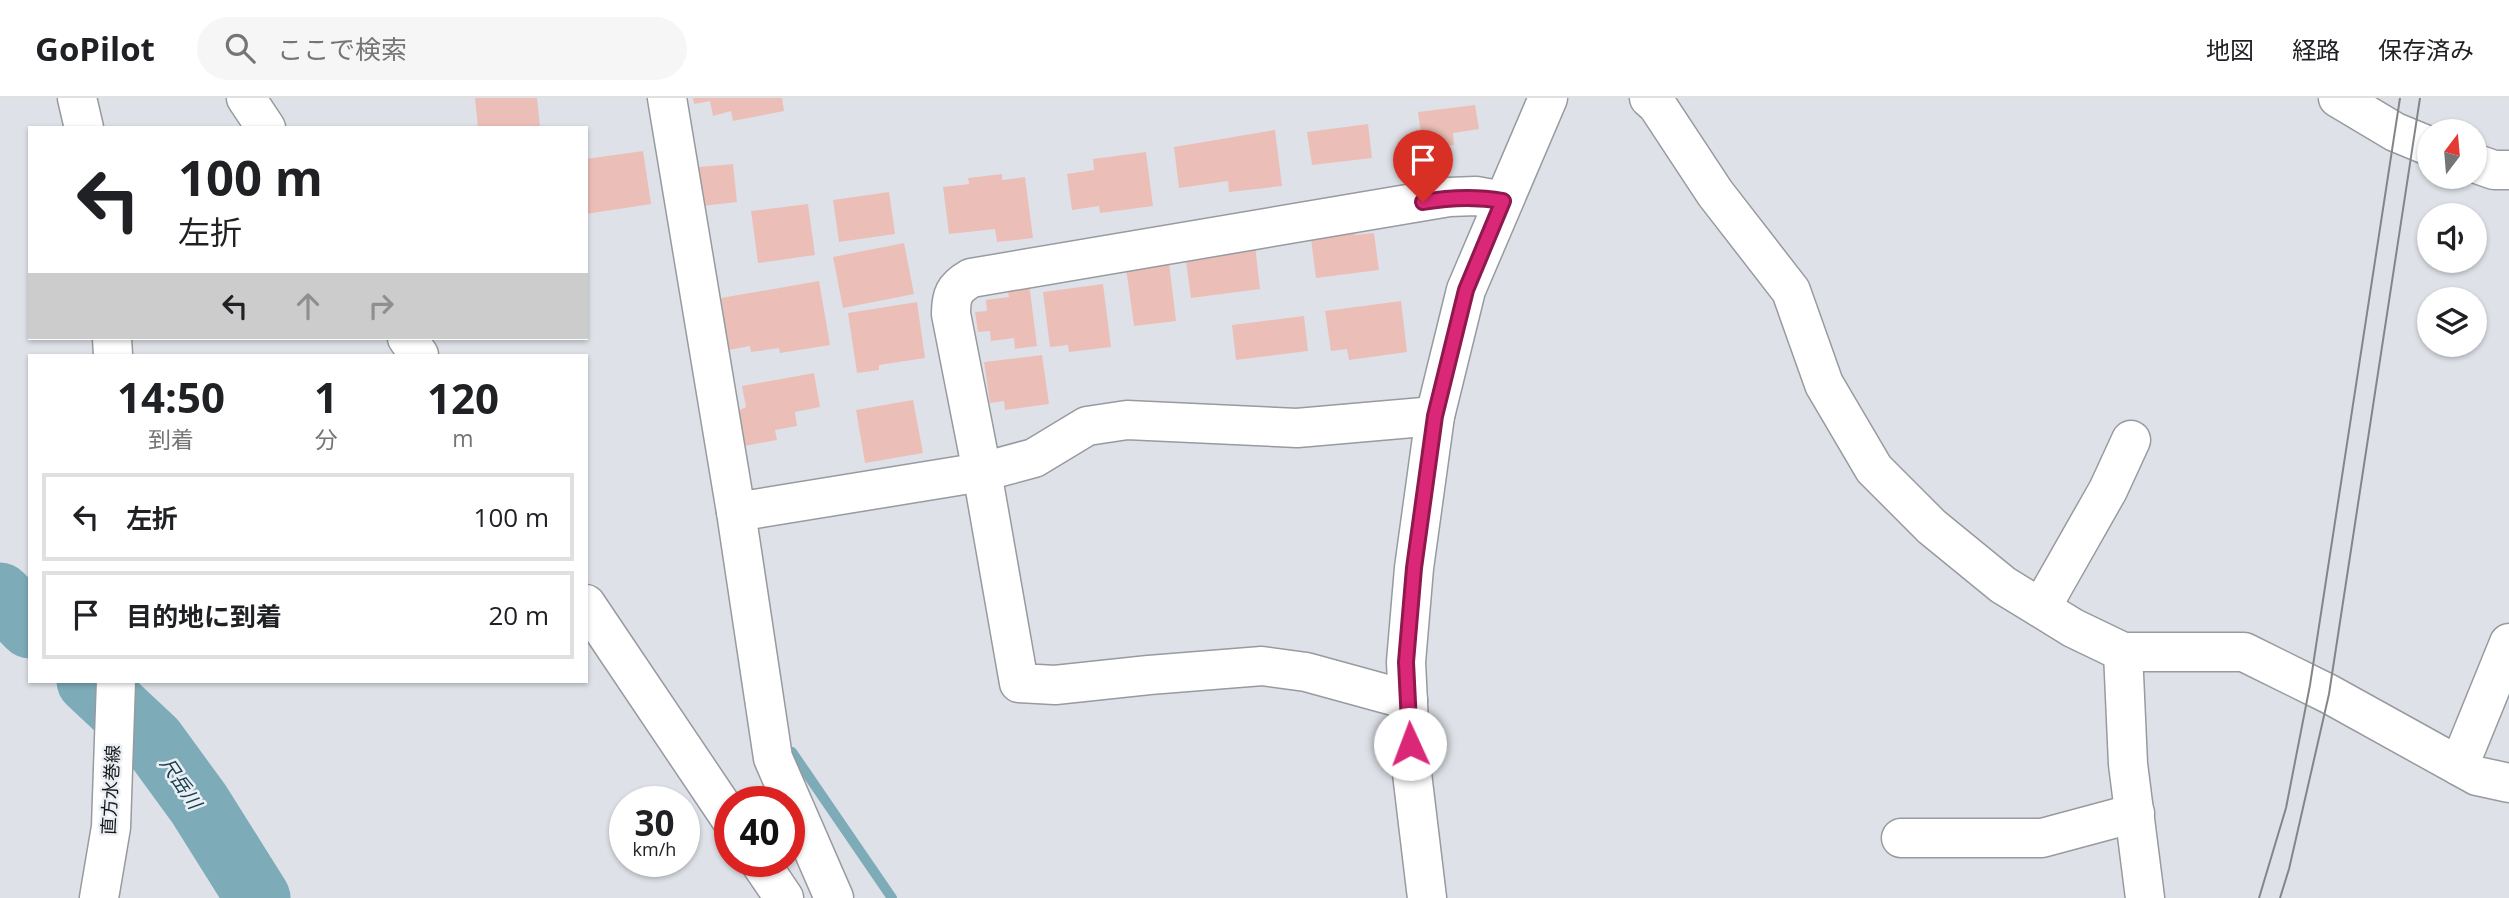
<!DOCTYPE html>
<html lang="ja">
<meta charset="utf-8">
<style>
:root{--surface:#fff;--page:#f6f6f6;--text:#202124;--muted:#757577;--line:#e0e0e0}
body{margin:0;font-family:"Open Sans","Noto Sans JP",sans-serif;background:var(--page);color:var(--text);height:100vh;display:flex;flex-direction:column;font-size:26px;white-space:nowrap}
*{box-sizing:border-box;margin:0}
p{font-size:23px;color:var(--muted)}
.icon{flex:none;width:38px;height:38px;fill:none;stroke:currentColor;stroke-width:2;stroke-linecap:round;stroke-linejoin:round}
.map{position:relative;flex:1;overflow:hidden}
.side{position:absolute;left:28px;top:256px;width:560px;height:329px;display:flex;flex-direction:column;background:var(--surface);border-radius:0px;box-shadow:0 2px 5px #0004}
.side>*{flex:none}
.banner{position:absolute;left:28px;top:28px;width:560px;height:214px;border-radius:0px;box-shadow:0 2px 5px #0004;background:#fff;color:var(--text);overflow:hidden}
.needle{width:46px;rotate:16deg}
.tools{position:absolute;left:2417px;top:21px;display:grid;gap:14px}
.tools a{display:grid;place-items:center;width:70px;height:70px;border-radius:50%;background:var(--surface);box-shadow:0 2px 5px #0004;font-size:35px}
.speed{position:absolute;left:609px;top:688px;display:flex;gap:14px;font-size:35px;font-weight:700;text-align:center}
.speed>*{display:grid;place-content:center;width:91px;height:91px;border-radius:50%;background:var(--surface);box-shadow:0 2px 5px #0004;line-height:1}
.speed small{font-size:18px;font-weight:400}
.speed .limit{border:10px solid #d22;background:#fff;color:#111}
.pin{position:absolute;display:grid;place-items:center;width:60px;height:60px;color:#fff;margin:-72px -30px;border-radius:50% 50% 50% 0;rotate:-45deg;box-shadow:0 0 7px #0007}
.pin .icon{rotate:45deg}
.me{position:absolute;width:77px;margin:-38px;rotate:358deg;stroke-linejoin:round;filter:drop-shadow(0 0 5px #0008)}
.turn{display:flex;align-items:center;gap:24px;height:147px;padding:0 35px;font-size:32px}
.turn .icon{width:91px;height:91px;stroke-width:2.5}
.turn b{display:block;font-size:49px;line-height:60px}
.lanes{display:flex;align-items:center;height:66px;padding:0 35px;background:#0003;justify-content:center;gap:35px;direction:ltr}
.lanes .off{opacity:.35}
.eta{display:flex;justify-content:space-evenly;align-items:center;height:119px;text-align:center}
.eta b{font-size:42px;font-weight:700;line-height:49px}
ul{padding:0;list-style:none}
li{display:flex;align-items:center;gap:21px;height:88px;margin:0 14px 10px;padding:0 21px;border:4px solid var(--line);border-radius:0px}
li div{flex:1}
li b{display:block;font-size:26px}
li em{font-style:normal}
header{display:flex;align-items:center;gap:42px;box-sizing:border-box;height:98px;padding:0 35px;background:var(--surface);border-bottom:2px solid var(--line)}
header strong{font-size:33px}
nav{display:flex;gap:38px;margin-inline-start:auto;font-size:24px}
.search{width:490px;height:63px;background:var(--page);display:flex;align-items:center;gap:18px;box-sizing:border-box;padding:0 24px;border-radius:38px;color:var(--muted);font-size:26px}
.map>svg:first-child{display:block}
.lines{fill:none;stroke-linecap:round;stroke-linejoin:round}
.stream{stroke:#7dabb8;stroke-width:10}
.river{stroke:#7dabb8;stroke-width:65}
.building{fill:#ebbfb7}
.minor-casing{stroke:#979a9f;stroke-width:41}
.major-casing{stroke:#979a9f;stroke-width:41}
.minor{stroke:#fff;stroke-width:38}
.major{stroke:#fff;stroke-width:38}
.tram{stroke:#838689;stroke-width:2}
.route-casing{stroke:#8e194d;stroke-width:18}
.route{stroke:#db2777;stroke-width:12}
.labels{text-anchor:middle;stroke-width:5;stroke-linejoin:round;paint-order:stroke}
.street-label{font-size:18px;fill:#151718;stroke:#ebeff5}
.water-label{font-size:19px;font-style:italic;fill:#16404b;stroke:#ebeff5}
</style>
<header>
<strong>GoPilot</strong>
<div class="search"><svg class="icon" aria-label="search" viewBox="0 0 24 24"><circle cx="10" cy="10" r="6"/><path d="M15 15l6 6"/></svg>ここで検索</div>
<nav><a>地図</a><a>経路</a><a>保存済み</a></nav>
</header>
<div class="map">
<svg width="2509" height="800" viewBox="0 0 2509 800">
<rect width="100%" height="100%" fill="#dee2e8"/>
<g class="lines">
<path class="stream" d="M792,654l100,146"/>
<g class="river">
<path d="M0,497l30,31"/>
<path d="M89,583l64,60 46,63 59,94"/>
</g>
</g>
<g class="building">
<path d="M475,0h62l3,29 -62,1z"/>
<path d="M693,0h89l2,13 -51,10 -2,-10 -18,5 -3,-15 -16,3z"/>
<path d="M1475,7l4,24 -26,4 1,12 -31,4 -5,-37z"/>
<path d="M1368,26l4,34 -60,7 -5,-33z"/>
<path d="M1275,32l7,56 -53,6 -1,-11 -49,7 -5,-41z"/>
<path d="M643,53l8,53 -65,10v-55z"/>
<path d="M1146,54l7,54 -53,7 -1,-7 -27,4 -5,-36 27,-4 -1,-11z"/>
<path d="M733,66l4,38 -35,4 -3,-39z"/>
<path d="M1002,76v6l23,-3 8,61 -36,4 -2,-13 -46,5 -6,-47 26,-3 -1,-6z"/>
<path d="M889,94l6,42 -56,8 -6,-42z"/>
<path d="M808,106l7,51 -57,8 -7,-52z"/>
<path d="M1354,127l1,10 19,-2 5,37 -63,8 -6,-47z"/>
<path d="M904,145l10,51 -71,14 -10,-51z"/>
<path d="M1255,147l5,44 -69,9 -6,-44z"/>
<path d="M1169,164l7,59 -42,5 -8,-58z"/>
<path d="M819,183l11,64 -50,8 -1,-5 -28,4 -1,-6 -27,5 -6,-34 7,-1 -3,-18z"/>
<path d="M1029,185l8,63 -22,3 -1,-11 -23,3 -1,-10 -12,1 -3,-20 12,-1 -1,-11 23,-3 -2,-11z"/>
<path d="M1103,186l8,63 -42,5 -1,-7 -18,2 -7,-55z"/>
<path d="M1401,203l6,51 -58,8 -2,-11 -16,2 -6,-40z"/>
<path d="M917,204l8,56 -46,7v5l-22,3 -9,-60z"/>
<path d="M1304,218l4,35 -72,9 -4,-35z"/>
<path d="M1042,257l7,49 -44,6 -1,-9 -14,2 -6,-41z"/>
<path d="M814,275l6,34 -25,5 2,14 -22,4 2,10 -33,6 -6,-35 8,-4 -4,-21z"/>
<path d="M913,302l10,53 -58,10 -9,-53z"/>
</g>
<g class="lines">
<defs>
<g id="minor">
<path d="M246,0l20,30"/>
<path d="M667,0l69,414 37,246 61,140"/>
<path d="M1649,0l8,7 58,88 76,98 33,93 50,85 58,58 71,58 70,43 50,24h121l85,42 148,82 32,7"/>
<path d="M2338,0l57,34 34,14"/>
<path d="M2474,65l20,7h15"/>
<path d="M407,240l12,17"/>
<path d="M736,414l246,-40 52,-14 53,-32 40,-6 170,8 138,-12"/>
<path d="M586,506l144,214"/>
<path d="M2041,510l67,-118 23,-50"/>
<path d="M2123,554l5,112 17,134"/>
<path d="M1408,602l-102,-28 -44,-6 -113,9 -94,10 -36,-2 -37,-211 -31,-158c0,-19 3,-26 20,-36l478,-81 27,-1 27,5"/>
<path d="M2459,668l50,-123"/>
<path d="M1901,740h141l93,-25"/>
<path d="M759,763l25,37"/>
<path d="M1427,800l-16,-133 -5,-103 8,-94 21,-152 31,-126 82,-192"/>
</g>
<g id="major">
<path d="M77,0l7,30"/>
<path d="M112,240l1,17"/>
<path d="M99,800l12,-71 5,-146"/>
</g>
</defs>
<use href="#minor" class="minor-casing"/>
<use href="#major" class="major-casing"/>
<use href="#minor" class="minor"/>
<use href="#major" class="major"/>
<g class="tram">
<path d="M2259,800l27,-90 24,-123 90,-587"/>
<path d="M2280,800l9,-29 40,-175 91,-596"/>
</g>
</g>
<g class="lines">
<defs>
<path id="route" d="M1410,646l-4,-82 8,-94 21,-152 31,-126 37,-89c-28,-5 -52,-4 -80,1"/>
</defs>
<use href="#route" class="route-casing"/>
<use href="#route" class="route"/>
</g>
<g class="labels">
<g class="street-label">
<text transform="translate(111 692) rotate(-87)" y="6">直方水巻線</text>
</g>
<g class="water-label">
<text transform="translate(181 685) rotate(56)" y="7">尺岳川</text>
</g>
</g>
</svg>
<div class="tools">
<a><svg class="needle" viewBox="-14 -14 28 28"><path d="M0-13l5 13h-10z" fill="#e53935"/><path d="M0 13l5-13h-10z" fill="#757577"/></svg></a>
<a><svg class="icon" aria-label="sound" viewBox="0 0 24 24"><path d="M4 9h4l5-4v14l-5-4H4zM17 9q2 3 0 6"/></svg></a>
<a><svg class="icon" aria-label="layers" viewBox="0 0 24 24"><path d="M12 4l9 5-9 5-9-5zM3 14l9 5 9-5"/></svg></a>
</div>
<div class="speed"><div>30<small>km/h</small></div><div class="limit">40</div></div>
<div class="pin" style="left:1423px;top:104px;background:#d93025"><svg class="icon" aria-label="arrive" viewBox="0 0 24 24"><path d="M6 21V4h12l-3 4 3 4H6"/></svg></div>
<svg class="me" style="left:1410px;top:646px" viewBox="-20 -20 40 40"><circle r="19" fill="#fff"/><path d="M0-13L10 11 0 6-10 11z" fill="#db2777"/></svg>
<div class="banner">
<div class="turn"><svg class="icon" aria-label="left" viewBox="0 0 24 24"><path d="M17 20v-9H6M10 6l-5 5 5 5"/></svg><div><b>100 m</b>左折</div></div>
<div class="lanes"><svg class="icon" aria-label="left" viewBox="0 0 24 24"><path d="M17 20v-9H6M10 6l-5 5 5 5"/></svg><svg class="icon off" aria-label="ahead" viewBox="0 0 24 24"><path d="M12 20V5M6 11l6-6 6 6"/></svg><svg class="icon off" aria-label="right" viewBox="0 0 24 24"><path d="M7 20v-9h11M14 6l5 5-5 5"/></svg></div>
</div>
<section class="side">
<div class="eta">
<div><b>14:50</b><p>到着</p></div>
<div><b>1</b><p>分</p></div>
<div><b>120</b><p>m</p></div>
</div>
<ul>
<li><svg class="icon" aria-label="left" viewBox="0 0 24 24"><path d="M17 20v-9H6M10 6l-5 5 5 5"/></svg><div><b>左折</b></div><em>100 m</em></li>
<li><svg class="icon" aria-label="arrive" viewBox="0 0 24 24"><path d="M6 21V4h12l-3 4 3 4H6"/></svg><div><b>目的地に到着</b></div><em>20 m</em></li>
</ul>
</section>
</div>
